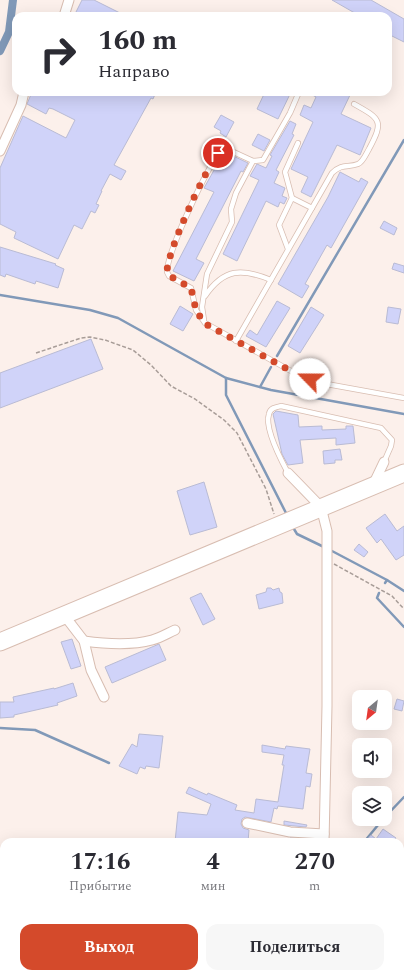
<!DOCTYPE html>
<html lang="ru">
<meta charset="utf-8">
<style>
:root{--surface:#fff;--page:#f7f7f7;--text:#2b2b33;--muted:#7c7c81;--accent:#d44a2b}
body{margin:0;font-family:Spectral,serif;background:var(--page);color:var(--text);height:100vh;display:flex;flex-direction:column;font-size:15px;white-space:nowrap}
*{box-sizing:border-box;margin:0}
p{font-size:13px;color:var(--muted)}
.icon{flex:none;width:22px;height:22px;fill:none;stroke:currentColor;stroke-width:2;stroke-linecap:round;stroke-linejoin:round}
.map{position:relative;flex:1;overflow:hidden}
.drawer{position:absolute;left:0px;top:838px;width:404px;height:140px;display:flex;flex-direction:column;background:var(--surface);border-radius:12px 12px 0 0;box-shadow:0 4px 16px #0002}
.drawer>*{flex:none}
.banner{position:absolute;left:12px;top:12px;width:380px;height:84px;border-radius:12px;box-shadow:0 4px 16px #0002;background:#fff;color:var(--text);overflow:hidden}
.needle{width:26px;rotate:209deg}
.buttons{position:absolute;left:352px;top:690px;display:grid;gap:8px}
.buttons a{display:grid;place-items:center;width:40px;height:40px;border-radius:8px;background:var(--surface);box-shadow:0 4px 16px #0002;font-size:20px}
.pin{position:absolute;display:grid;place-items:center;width:34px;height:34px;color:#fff;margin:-17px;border:2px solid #fff;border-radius:50%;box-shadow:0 1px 4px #0007}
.me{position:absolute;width:44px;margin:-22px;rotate:293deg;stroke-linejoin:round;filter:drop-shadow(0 0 3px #0008)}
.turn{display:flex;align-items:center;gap:14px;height:84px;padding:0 20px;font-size:18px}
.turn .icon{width:52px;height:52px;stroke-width:2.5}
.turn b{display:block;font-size:28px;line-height:34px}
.eta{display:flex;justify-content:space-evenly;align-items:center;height:68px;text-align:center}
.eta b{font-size:24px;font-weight:700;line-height:28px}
.cta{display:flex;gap:8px;margin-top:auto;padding:8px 20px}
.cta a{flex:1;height:46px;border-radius:12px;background:var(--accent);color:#fff;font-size:16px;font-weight:700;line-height:46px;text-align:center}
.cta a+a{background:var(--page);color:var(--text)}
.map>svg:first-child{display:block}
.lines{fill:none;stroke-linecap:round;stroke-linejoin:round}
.stream{stroke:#8199b8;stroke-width:2.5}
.canal{stroke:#8199b8;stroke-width:8}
.building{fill:#d0d3f9;stroke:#b9bbd4}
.lane-casing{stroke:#d8bdb1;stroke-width:6}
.street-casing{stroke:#d8bdb1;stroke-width:11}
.highway-casing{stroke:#d8bdb1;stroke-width:19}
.path{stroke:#a89d98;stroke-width:1.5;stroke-dasharray:4 2;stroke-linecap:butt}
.lane{stroke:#fff;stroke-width:4.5}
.street{stroke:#fff;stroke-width:9}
.highway{stroke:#fff;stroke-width:17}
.route{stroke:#d44a2b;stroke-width:7;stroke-dasharray:0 12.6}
</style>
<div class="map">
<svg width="404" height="978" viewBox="0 0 404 978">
<rect width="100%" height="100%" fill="#fcf0eb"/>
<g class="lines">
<g class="stream">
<path d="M0,295l90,15 28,8 108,60 45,12 133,24"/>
<path d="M277,356l127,-216"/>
<path d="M226,378v17l61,120"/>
<path d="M260,387l11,-20"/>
<path d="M294,529l3,5 27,13"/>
<path d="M332,551l55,29 17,11"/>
<path d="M385,583l2,-3"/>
<path d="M379,593l-2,5 27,29"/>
<path d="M0,728l35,2 74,33"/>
<path d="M385,817l19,-20"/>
<path d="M364,842l19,-23"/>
</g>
<path class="canal" d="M0,51l9,-19 4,-32"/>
</g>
<g class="building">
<path d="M82,0h12l32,16h-52z"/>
<path d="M332,0h39l33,19v23l-16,-8v-18h-28z"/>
<path d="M32,92h124l-3,7 -2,-1 -37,67 12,6 -5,9 -11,-6 -9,17h1l-6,13 3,1 -4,8 -4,-2 -9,18 -8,-4 -16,34 -44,-21 2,-6 -16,-8v-56l23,-52 43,22 9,-18 -22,-11 -4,-1 -3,6 -19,-10z"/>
<path d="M265,92h26l-13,27 -21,-10z"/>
<path d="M307,92h36l7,3 -9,19 30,14 -11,27 -23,-10 -26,52 -10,-5 7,-15 -17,-8 22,-47 -13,-7 4,-10 7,3 5,-11z"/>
<path d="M221,115l13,7 -8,15 -6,-4 1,-2 -7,-4z"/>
<path d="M290,121l6,3 -4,10 2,1 -18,35 3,2 -5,11 11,5 -3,8 5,2 -3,6 -4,-2 -2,5 -12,-6 -29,60 -14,-7 36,-74 -9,-4 7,-12 9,4 6,-12 -2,-1z"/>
<path d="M258,134l12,6 -6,11 -12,-6z"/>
<path d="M227,153l21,10 -5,9 -2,-1 -45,88 8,4 -10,18 -21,-10 41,-79 -10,-4 18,-32z"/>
<path d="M340,172l19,10 2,-4 7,4 -37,66 -4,-3 -22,39 4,2 -7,12 -24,-14 50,-87z"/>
<path d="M384,221l13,7 -3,7 -14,-7z"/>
<path d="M0,247l56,17 -1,1 9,4 -6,19 -22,-7 -1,3 -29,-10 -1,3 -5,-2z"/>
<path d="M394,263l10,3v7l-12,-4z"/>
<path d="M277,301l13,7 -24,39 -20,-11 4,-6 7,5z"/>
<path d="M180,306l13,8 -10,17 -13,-7z"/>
<path d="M311,307l13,8 -24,38 -12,-7z"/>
<path d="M388,307l13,2 -3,15 -12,-2z"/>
<path d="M91,339l12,30 -103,39v-35z"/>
<path d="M276,411l22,4 1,12 23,-1v4l24,-1v-3h7l2,17 -19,2v-7l-36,2 3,23 -15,2 -6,-11 -9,-40z"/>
<path d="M340,449l2,11h-7v3l-11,1 -1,-13z"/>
<path d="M204,482l13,45 -27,8 -13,-44z"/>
<path d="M385,514l12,17 7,-5v29l-8,5 -15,-21 -4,4 -11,-15z"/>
<path d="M359,544l9,8 -4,5 -10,-7z"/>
<path d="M267,588h4l2,2 6,-2 1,4 2,1 1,10 -24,6 -3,-14 10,-3z"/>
<path d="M201,593l14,26 -12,6 -13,-27z"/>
<path d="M72,639l9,27 -10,3 -10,-27z"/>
<path d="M159,644l7,16 -54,23 -7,-16z"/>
<path d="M73,683l4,13 -20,7 1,2 -44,10v2l-14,1v-16h14l-1,-5 41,-9v1z"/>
<path d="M397,699l7,2 -2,10 -8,-2z"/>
<path d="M139,734l24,2 -4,32 -13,-2 -1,3 -5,-2 -3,7 -18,-8 13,-22 5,3z"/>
<path d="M262,745l23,4 1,-3 24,3 -4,24 6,1 -2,13 -4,-1 -3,23 -25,-3 -1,3 -3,-1 -3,14 -26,-5 -3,2 -1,5 2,4 6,2 -1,12h-73l3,-30 29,3 4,-11 -25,-11 3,-6 18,8 1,-2 29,12 -2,5 19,3 2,-14 22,3 6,-37h-2l2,-10 -22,-3z"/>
<path d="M284,821l23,4 -1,2 -22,-2z"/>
<path d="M383,829l13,9 -3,4h-28l6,-7 5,4z"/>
<path d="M290,838l22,1v3h-22z"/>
</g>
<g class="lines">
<defs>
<g id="lane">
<path d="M299,92l-9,21 -27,47 -10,1 -26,-12 -8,4c-13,18 -52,99 -52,119l2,4 22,12 5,22 9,13 93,52 23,8 83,15"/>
<path d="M292,198l20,10"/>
<path d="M288,249l-9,-24 13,-27 -7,-26 13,-29"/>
<path d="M205,296c19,-28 37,-28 66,-16"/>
<path d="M204,320l-2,-13 5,-33 25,-52 -1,-13 5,-16 17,-32"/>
<path d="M236,341l96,-168c10,-10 16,-5 26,-9 5,-2 8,-10 11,-15 15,-28 12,-30 -15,-45"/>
<path d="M288,473c-7,-13 -24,-45 -19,-59 1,-6 7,-7 12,-8l100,22 11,12 -1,6 -7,16"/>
</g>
<g id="street">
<path d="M64,16l5,-16"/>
<path d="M0,151l21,-46 3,-13"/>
<path d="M288,473l33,34 6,24v175l-3,136"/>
<path d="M373,485l11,-23"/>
<path d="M64,615l20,26 7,29 13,27"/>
<path d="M84,641c22,3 46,5 68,-1 8,-2 16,-7 23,-10"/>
<path d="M247,823l43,9 34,2"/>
<path d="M224,978v-4"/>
<path d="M323,978v-4"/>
</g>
<path id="highway" d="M0,642l404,-169"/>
</defs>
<use href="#lane" class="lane-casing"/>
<use href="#street" class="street-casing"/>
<use href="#highway" class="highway-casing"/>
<g class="path">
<path d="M36,353l45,-15 9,-1 15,3 28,10 18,15 20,21 24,13 29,21 13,13 29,56 8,25"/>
<path d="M334,564l58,32 12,13"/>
<path d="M0,970l4,-2"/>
<path d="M62,974l5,4"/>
</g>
<use href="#lane" class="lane"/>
<use href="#street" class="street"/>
<use href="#highway" class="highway"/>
</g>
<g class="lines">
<path class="route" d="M218,153c-13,18 -51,98 -51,119l3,4 21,12 5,22 8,13 94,52 12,4"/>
</g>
</svg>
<div class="buttons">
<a><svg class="needle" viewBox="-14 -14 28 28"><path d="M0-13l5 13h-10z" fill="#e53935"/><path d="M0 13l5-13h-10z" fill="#7c7c81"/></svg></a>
<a><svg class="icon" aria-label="sound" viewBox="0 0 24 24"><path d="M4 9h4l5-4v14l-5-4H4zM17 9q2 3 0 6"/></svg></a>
<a><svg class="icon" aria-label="layers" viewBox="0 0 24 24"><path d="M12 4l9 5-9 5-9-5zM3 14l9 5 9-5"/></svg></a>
</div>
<div class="pin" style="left:218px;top:153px;background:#d93025"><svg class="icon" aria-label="arrive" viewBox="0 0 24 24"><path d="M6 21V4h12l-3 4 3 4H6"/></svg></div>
<svg class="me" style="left:310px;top:379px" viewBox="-20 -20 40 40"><circle r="19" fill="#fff"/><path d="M0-13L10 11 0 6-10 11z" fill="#d44a2b"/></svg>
<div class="banner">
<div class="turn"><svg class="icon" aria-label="right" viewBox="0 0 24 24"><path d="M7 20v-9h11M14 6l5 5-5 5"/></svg><div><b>160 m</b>Направо</div></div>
</div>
<section class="drawer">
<div class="eta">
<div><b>17:16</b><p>Прибытие</p></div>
<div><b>4</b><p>мин</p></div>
<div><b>270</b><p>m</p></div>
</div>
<div class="cta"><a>Выход</a><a>Поделиться</a></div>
</section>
</div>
